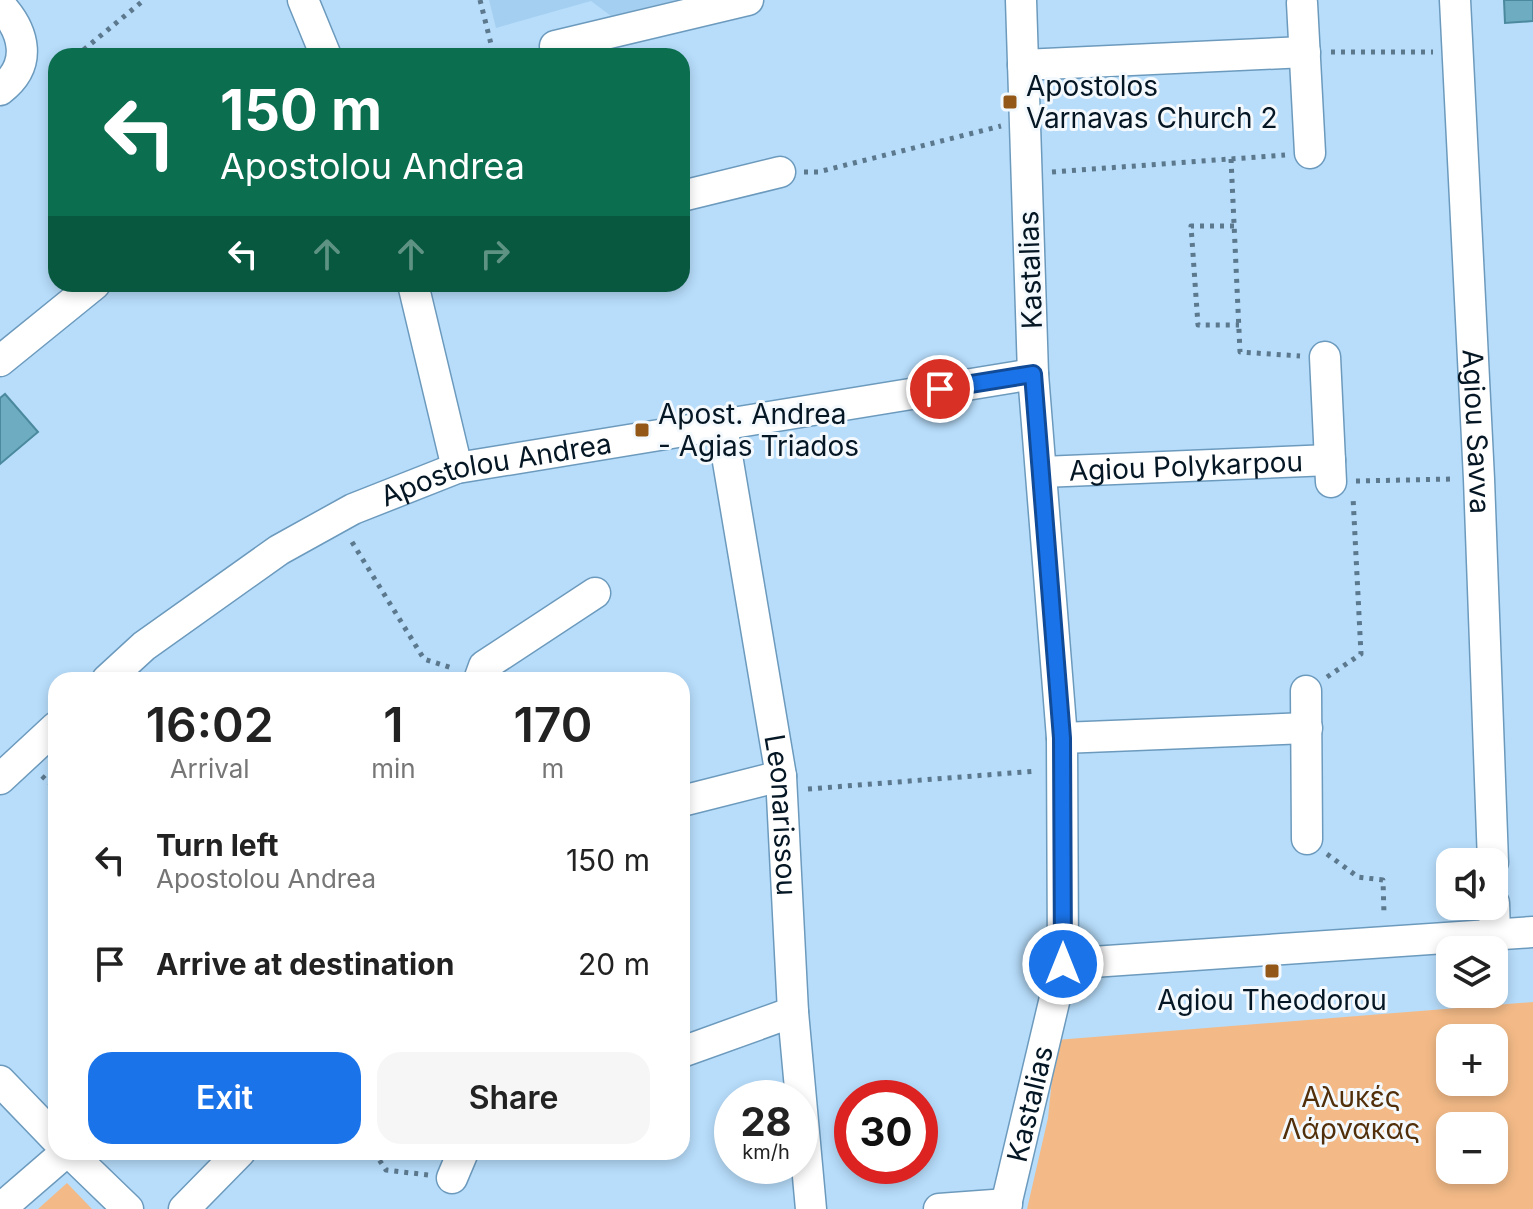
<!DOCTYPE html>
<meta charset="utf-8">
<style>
:root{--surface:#fff;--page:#f6f6f6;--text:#222;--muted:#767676;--accent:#1a73e8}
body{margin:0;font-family:Inter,sans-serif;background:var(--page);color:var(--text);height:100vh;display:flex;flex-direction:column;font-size:30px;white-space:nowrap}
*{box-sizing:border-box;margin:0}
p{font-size:26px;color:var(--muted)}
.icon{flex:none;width:44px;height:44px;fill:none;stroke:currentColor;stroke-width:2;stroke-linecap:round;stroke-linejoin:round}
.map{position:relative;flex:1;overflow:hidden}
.sheet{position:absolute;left:48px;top:672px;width:642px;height:488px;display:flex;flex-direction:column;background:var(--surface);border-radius:24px;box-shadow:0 4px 12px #0003}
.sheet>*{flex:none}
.guide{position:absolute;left:48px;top:48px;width:642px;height:244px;border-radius:24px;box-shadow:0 4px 12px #0003;background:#0b6e4f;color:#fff;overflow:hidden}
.fabs{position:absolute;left:1436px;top:848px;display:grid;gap:16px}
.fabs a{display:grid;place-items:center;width:72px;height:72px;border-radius:16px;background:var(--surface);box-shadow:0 4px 12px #0003;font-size:40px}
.speed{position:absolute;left:714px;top:1080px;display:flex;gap:16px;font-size:40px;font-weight:700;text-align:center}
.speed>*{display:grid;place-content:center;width:104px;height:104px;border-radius:50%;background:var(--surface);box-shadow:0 4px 12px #0003;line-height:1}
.speed small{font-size:20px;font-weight:400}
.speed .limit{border:12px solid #d22;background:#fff;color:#111}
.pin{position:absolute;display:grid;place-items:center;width:68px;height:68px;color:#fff;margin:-34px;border:4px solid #fff;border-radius:50%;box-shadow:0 2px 8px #0007}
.me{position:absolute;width:88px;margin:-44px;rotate:0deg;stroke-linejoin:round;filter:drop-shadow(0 0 6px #0008)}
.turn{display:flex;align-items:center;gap:28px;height:168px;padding:0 40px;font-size:36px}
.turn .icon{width:104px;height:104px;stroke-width:2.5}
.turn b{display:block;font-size:56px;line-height:68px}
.lanes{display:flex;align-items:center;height:76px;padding:0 40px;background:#0003;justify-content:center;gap:40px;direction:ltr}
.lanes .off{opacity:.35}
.eta{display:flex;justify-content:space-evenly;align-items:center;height:136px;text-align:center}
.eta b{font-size:48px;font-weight:600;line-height:56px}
.cta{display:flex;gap:16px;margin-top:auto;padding:16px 40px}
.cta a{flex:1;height:92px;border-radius:24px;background:var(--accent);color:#fff;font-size:32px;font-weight:600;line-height:92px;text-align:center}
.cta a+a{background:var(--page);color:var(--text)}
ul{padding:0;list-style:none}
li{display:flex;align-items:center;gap:24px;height:104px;padding:0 40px}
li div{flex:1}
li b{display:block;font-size:30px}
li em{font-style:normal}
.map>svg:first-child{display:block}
.built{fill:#a5cff0}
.green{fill:#f3ba87;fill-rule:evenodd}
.building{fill:#6eacc2;stroke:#4a899e;stroke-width:2}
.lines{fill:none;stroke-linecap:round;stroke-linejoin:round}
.street-casing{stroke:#6c9abd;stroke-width:33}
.path{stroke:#5c788d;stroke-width:5;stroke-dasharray:4 6;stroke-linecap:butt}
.street{stroke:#fff;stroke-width:30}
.route-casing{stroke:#114b97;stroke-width:20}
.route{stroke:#1a73e8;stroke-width:14}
.poi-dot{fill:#935717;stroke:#f4f9fd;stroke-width:3}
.labels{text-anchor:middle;stroke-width:6;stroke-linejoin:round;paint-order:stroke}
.poi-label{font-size:28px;fill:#051724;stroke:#f4f9fd;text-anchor:start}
.street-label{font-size:28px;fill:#051724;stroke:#f4f9fd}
.park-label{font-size:28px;fill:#522f0b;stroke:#f4f9fd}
</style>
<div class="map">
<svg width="1533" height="1209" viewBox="0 0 1533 1209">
<rect width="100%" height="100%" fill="#b7ddfb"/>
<path class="built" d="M489,0h188l-66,16 -20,-15 -95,27z"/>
<g class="green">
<path d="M1533,1002v207h-506l21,-91 8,-78zM1450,1038h44v44h-44zM1450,1126h44v44h-44z"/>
<path d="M67,1183l25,26h-54z"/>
</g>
<g class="building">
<path d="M1504,0h29v21l-28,2z"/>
<path d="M5,394l33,38 -38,32v-66z"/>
</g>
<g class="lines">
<defs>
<g id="street">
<path d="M303,0l23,56"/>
<path id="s1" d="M1455,0l24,479 14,383"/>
<path d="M1302,3l8,150"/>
<path d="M0,5c25,27 33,60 0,85"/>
<path d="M555,46l193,-46"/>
<path d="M1023,65l282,-13"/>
<path d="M682,196l98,-24"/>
<path d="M413,284l44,184"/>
<path d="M1325,357l6,125"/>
<path d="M0,361l95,-77"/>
<path id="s2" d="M722,426l59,350 12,236 18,197"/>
<path id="s3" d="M1042,472l288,-12"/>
<path id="s4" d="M107,680l37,-34 135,-96 74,-41 104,-41 576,-94"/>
<path d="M479,680l5,-14 111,-73"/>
<path d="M1306,691l1,148"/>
<path d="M1062,738l245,-10"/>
<path d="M0,779l56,-52"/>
<path d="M682,801l99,-25"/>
<path d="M1494,903l1,32"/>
<path d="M1063,964l470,-32"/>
<path d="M682,1052l111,-40"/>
<path d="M0,1081l56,58"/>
<path d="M69,1152l59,57"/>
<path d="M452,1178l11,-26"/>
<path d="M0,1209l66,-57"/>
<path d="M184,1209l56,-57"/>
<path d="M939,1209l68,-5"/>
<path id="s5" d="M1005,1209l58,-245 -1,-226 -29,-364 -12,-374"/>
</g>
</defs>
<use href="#street" class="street-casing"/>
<g class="path">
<path d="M480,0l14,56"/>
<path d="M1331,52h102"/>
<path d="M76,56l68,-56"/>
<path d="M1231,159l9,193 60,4"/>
<path d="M804,172h14l183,-46"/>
<path d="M1052,172l233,-17"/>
<path d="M1234,226h-43l7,99h41"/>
<path d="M1356,481l98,-2"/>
<path d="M352,542l72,117 31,10"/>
<path d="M1327,677l34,-23 -8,-157"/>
<path d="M42,776l14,13"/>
<path d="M808,789l229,-18"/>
<path d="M1327,854l31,23 25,3 1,34"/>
<path d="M374,1152l12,18 42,5"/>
</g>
<use href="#street" class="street"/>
</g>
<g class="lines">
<defs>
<path id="route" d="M940,389l93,-15 29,364 1,226"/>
</defs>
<use href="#route" class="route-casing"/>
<use href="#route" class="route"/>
</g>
<g class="poi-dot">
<rect x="1002" y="94" width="16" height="16" rx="4"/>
<rect x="634" y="422" width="16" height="16" rx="4"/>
<rect x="1264" y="963" width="16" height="16" rx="4"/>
</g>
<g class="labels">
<g class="poi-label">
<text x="1026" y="96">Apostolos<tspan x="1026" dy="32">Varnavas Church 2</tspan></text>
<text x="658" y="424">Apost. Andrea<tspan x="658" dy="32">- Agias Triados</tspan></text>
<text x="1272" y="1010" text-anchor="middle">Agiou Theodorou</text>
</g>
<g class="street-label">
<text transform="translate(1030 270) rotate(-92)" y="10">Kastalias</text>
<text dy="10" stroke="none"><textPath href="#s1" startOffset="432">Agiou Savva</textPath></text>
<text dy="10" stroke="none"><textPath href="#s3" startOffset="144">Agiou Polykarpou</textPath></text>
<text dy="10" stroke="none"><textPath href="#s4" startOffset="450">Apostolou Andrea</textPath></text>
<text dy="10" stroke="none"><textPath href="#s2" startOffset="394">Leonarissou</textPath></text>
<text dy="10" stroke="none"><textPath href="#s5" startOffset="108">Kastalias</textPath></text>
</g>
<g class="park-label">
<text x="1351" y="1107">Αλυκές<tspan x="1351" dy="32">Λάρνακας</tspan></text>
</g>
</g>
</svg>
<div class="fabs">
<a><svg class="icon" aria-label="sound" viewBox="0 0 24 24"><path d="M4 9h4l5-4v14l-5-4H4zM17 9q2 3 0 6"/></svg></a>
<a><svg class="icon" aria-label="layers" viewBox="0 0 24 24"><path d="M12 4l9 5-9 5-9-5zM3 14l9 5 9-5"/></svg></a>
<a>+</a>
<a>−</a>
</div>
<div class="speed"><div>28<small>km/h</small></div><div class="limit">30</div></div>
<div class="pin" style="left:940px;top:389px;background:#d93025"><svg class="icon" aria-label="arrive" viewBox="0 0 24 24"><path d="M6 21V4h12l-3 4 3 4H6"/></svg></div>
<svg class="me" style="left:1063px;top:964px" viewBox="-20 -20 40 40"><circle r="17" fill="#1a73e8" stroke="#fff" stroke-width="3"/><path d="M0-11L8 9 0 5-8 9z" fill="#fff"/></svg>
<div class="guide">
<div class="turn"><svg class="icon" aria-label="left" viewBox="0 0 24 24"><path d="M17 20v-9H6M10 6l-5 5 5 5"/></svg><div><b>150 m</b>Apostolou Andrea</div></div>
<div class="lanes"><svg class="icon" aria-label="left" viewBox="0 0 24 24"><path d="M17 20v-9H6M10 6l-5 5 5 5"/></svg><svg class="icon off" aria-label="ahead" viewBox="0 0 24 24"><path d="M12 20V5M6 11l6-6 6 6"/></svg><svg class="icon off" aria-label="ahead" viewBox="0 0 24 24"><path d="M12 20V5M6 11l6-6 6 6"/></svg><svg class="icon off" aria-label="right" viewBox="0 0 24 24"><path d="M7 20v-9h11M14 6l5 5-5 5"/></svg></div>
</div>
<section class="sheet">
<div class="eta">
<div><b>16:02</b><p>Arrival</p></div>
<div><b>1</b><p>min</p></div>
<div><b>170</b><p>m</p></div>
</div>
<ul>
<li><svg class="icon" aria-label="left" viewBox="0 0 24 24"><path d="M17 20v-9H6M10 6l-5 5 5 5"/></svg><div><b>Turn left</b><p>Apostolou Andrea</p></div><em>150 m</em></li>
<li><svg class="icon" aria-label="arrive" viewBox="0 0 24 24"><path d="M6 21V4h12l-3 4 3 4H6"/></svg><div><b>Arrive at destination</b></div><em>20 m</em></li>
</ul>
<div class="cta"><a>Exit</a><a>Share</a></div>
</section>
</div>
